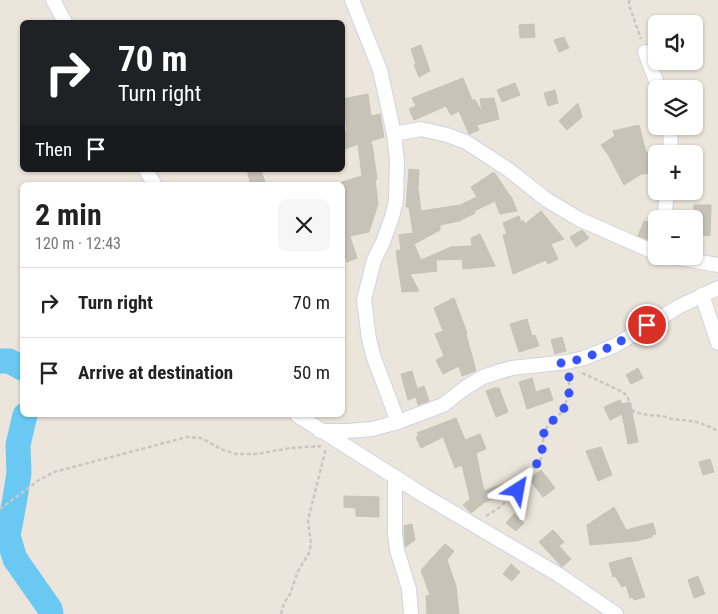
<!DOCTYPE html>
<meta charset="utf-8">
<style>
:root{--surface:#fff;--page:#f6f6f6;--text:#222;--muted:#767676;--line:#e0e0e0}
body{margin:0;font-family:"Roboto Condensed",sans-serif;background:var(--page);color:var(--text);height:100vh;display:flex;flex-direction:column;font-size:19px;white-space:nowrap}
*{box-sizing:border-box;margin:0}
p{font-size:16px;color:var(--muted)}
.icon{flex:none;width:28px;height:28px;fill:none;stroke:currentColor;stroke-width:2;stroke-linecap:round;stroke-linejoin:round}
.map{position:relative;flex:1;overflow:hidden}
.side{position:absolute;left:20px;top:182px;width:325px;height:235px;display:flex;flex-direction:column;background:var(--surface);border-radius:8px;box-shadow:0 1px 4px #0004}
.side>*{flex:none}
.guide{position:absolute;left:20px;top:20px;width:325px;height:152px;border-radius:8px;box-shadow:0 1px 4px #0004;background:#202124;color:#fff;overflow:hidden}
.controls{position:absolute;left:648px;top:15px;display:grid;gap:10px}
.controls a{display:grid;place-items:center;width:55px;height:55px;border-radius:8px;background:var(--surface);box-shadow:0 1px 4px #0004;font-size:25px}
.pin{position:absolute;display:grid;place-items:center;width:42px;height:42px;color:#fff;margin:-21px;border:2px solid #fff;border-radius:50%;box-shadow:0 1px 5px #0007}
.me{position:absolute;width:55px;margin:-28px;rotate:34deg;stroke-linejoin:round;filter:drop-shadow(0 0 4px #0008)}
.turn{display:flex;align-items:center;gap:18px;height:105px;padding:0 15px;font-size:22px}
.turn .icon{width:65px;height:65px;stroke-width:2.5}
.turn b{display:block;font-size:35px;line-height:42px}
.then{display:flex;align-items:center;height:48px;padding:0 15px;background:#0003;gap:10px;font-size:19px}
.round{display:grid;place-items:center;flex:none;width:52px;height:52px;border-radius:8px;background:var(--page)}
.summary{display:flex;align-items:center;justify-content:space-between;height:85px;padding:0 15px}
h1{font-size:30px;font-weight:700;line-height:38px}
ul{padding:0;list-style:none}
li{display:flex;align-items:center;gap:15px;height:70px;padding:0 15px;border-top:1px solid var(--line)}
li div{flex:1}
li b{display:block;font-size:19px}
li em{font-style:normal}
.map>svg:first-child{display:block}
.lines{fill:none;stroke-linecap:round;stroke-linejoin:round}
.river{stroke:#69c9f3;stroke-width:25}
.building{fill:#c7c3b9;stroke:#c8c1b4}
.minor-casing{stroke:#d0d3e3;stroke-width:16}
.path{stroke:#c7c7c7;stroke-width:2.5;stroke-dasharray:4 2.5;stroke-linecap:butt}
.minor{stroke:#fff;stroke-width:14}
.route{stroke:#3554ff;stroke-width:9;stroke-dasharray:0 16.2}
</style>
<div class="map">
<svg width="718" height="614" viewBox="0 0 718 614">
<rect width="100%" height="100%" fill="#ece5db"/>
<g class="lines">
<g class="river">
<path d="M0,361h9l13,7"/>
<path d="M25,415l-7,30 1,28 -4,25 -7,38 7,23 35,50 1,5"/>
</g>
</g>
<g class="building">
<path d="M534,24l1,13 -15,1 -1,-13z"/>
<path d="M564,37l5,11 -10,4 -5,-12z"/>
<path d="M421,45l9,26 -11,6 -5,-12 2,-1 -5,-15z"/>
<path d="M463,78l9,22h3l7,12 -2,-13 14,-1 5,21 -22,6 2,5 -10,4 -10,-23 -8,4 -5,-9 -32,14 -5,-11 7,-3 -4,-8z"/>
<path d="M515,83l5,12 -18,7 -5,-12z"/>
<path d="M555,90l3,13 -10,3 -4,-13z"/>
<path d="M368,94l3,22 9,-2 4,23 -13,4 1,1 -3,2h3l5,35 -2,1 3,24 -9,28 -19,4 7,22 -10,4 -5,-14v-66l20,-6 -4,-32 -13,5 -3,-6v-10l5,-2 -4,-32z"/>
<path d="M578,103l4,14 -15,13 -8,-9z"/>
<path d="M639,125l7,27h10v21l-15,1 -17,11 -15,-29 -8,-11 14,-9 -2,-5z"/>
<path d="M409,169l10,1 -1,18 3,23 39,-6 17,-8 -6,-10 23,-15 16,24h1l6,15 -17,3 -5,-13 -21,10 1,2 -16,8 -19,4v5l-26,14 7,16 30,-13 21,-1 -1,-8 9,-4 15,32 -32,3 -1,-10 -26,1 1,11 -27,3 9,17 -17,1 -6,-41 5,-1 -2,-15 14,-2 -4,-26h-3z"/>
<path d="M247,170h14l4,12 -14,3z"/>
<path d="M694,205h17l-1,31 -16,-2z"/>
<path d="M541,211l23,28 -13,5 7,15 -10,5 -2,-4 -33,14 -10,-39 4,-1 -4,-11 16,-7 2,6 2,-2 2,4z"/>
<path d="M644,221l12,3 -6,16 -12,-4z"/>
<path d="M582,230l7,8 -13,9 -6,-10z"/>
<path d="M454,298l13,35 -1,1 10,37 -14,5 -3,-10 -16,8 -7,-14 8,-4 -9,-22 8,-3 -9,-23z"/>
<path d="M527,319l5,17 3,-1 4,11 -20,6 -9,-28z"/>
<path d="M562,337l4,14 -11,3 -4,-14z"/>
<path d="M638,368l5,10 -12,6 -5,-9z"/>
<path d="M412,371l5,18 7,-3 5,15 -11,4 -2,-8 -8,3 -7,-26z"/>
<path d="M532,378l4,14 13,-4 4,12 -26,9 -8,-27z"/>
<path d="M494,388h5l9,24 -12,5 -10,-26z"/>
<path d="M620,400l2,4 8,-2 8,40 -10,2 -6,-30 -12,6 -6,-13z"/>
<path d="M456,418l9,22 15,-6 6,15 -10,4 8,38 19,-7 3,11 -21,7 -14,11 -8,-8 7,-6 -8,-34 -7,3 -12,-31 -22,11 -5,-11 3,-1 -2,-3z"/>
<path d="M601,447l11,28 -14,6 -12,-30z"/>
<path d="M710,459l4,13 -11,3 -4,-13z"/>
<path d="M541,470l14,18 -12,9 -6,-8 1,-2 -2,1 -7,-9z"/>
<path d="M344,496l35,1v20l-23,-1v-8l-12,-1z"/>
<path d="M614,507l12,23 27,-7 3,11 -4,1v2l-16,4 -46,4 -3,-20z"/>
<path d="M514,514l10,9 -8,8 -10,-8z"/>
<path d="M412,524l3,16 -10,7 -1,-21z"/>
<path d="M553,530l11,12 -5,4 12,13 -9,8 -23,-25z"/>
<path d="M445,544l9,7 -7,9 9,26 3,28h-32l-1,-18 4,-1 -9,-25z"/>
<path d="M631,557l14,40 -11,3 -1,-3 -3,1 -4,-13 -4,2 -7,-11 -2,1 -4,-14z"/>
<path d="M511,564l9,8 -8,9 -9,-7z"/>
<path d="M698,576l7,18 -11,4 -6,-18z"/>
</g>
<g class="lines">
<defs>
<g id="minor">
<path d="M53,0l12,22"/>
<path d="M352,0l28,70 14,64 3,26 -1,40 -4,17 -9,25 -9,18 -10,40 5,39 5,19 24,64"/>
<path d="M645,52l14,37"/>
<path d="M670,126l1,28"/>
<path d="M394,134l27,-5 26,6 19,7 43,28 38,30 32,19 77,34"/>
<path d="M146,170l9,15"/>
<path d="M664,219l3,-28"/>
<path d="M668,256l50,9"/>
<path d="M702,295l16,48"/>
<path d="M297,415l128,81 134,79 57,39"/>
<path d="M320,431h27l25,-2 26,-7 45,-17 22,-17 18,-11 15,-5 14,-4 55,-6 17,-4 30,-12 66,-40 38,-18"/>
<path d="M395,477v57l2,16 12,39 2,25"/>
</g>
</defs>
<use href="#minor" class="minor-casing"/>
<g class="path">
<path d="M629,0v5l12,34"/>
<path d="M582,373l41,19 4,4 6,15c10,4 17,4 28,5 4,0 7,2 11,3 21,2 27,2 46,12"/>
<path d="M0,509l39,-29 15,-8 133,-35 14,1 22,12 13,4h20l35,-6 30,-2"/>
<path d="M486,516l14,-9 18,-17 8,-14 15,-17 3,-27 5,-8 12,-11 4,-8 5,-16 -2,-13"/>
<path d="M281,614l3,-11 6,-9 8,-23 11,-18 2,-9 -3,-24 18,-72"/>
</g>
<use href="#minor" class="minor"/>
</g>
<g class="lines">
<path class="route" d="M518,490l8,-14 15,-17 3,-27 5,-8 12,-11 5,-8 4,-16 -1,-13 -8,-13c32,-4 59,-21 86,-38"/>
</g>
</svg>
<div class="controls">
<a><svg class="icon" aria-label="sound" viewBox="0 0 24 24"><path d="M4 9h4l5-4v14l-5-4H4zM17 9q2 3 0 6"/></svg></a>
<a><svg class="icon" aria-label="layers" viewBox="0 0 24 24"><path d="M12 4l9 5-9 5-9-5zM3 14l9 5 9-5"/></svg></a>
<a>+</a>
<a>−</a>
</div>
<div class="pin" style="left:647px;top:325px;background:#d93025"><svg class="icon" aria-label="arrive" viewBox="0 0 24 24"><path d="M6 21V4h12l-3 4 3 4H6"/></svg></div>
<svg class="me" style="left:518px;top:490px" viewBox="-20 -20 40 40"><path d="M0-17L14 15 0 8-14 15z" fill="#3554ff" stroke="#fff" stroke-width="4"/></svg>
<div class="guide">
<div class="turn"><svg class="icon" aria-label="right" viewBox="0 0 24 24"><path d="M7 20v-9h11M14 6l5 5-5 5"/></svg><div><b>70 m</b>Turn right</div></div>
<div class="then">Then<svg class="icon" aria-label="arrive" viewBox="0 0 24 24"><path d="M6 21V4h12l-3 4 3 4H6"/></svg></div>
</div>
<section class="side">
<div class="summary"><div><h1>2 min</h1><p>120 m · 12:43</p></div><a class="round"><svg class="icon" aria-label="close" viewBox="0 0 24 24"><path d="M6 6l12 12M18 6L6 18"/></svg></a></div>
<ul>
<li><svg class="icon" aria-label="right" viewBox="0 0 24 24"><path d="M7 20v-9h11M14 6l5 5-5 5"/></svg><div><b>Turn right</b></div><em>70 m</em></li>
<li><svg class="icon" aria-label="arrive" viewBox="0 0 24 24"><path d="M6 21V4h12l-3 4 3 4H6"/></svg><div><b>Arrive at destination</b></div><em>50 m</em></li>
</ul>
</section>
</div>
